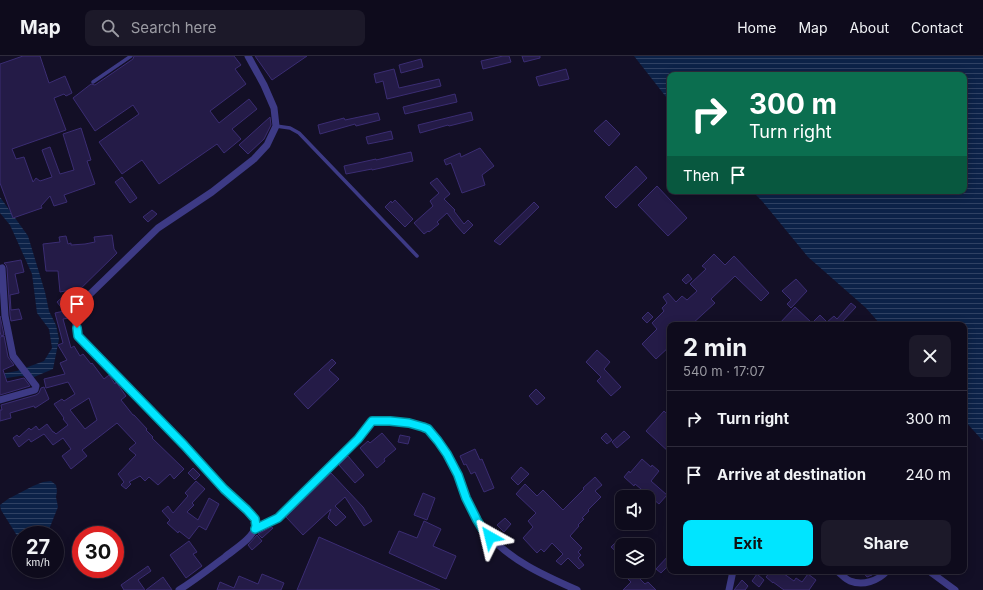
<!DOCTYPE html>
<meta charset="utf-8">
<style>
:root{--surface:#0e0b1c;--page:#1c1929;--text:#f1f3f6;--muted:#9b9ba3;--line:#2e2b3b;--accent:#00e5ff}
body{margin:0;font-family:Inter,sans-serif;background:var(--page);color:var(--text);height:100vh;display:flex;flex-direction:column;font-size:15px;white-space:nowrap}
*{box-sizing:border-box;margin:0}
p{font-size:13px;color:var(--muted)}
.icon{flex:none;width:22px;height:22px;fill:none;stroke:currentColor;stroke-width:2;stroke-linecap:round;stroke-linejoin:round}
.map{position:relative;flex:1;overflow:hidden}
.sheet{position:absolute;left:667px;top:266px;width:300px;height:252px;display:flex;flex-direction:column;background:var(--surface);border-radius:8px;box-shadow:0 2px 10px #0003,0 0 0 1px var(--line)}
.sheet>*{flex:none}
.guide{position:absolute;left:667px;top:16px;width:300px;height:122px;border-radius:8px;box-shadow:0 2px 10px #0003,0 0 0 1px var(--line);background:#0b6e4f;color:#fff;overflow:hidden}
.fabs{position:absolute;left:615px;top:434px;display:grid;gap:8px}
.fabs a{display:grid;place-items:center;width:40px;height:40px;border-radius:8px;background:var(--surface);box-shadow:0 2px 10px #0003,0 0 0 1px var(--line);font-size:20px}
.speed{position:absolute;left:12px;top:470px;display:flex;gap:8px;font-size:20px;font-weight:700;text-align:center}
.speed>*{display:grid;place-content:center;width:52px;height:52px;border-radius:50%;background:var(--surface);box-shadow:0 2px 10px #0003,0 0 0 1px var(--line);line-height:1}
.speed small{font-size:10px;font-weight:400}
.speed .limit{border:6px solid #d22;background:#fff;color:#111}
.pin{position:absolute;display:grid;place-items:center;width:34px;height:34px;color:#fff;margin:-41px -17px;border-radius:50% 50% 50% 0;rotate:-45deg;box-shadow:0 0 4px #0007}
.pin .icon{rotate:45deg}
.me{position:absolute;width:44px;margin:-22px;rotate:323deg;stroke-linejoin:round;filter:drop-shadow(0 0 3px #0008)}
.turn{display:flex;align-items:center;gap:14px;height:84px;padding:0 16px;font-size:18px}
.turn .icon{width:52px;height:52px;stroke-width:2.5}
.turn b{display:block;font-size:28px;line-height:34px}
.then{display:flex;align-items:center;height:38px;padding:0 16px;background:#0003;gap:8px;font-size:15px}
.round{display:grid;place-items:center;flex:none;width:42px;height:42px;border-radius:8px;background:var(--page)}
.overview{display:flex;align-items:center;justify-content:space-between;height:68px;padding:0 16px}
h1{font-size:24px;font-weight:700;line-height:30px}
.action{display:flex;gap:8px;margin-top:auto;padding:8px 16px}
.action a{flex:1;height:46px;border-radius:8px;background:var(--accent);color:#111;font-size:16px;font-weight:700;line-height:46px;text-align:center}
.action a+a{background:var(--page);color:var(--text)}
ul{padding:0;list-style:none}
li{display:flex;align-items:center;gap:12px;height:56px;padding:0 16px;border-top:1px solid var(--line)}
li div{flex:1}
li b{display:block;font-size:15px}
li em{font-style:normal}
header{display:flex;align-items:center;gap:24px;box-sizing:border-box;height:56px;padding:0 20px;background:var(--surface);border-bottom:1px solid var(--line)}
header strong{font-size:19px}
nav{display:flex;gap:22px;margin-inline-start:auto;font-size:14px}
.search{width:280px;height:36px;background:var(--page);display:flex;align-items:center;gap:10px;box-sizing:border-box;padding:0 14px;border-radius:8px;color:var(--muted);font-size:15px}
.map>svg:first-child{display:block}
.water{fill:url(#water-rules)}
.building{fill:#241b47;stroke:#3b2d73;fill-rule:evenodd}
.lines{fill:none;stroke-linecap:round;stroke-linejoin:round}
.lane{stroke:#3d3a85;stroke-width:3.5}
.street{stroke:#3d3a85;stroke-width:7}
.route-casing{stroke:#0095a6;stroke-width:10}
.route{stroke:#00e5ff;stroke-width:7}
</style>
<header>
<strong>Map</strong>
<div class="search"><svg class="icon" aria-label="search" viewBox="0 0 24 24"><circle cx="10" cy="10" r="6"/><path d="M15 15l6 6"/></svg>Search here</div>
<nav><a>Home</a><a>Map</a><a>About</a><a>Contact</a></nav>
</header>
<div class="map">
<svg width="983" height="534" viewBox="0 0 983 534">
<defs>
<pattern id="water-rules" width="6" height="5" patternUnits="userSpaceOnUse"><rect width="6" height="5" fill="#0c2248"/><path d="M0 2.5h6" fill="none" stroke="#2f4163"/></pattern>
</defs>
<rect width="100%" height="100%" fill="#130f26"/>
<g class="water">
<path d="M634,0h349v385l-19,-21v-95h-83l-15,-17 -58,-51 -46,-56 -10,-10h212v-116h-294v27z"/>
<path d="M0,141l28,39 17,56 4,19 7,14 3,14 -6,30 -19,8 -14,-1 -20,3v-5l17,-3 27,-10 8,-13 -3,-19 -12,-16 -5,-39 -22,-49 -10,-12z"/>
<path d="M51,425l5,4 1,6 -1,6 2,10 -8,20 -1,8h-28v7l-20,-32 -1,-5 8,-6 25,-13 10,-4z"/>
</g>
<g class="building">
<path d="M23,0h17l9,27 16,-7 7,17 -6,3 -2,-2 -10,4 12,32 -54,19 4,10 8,-2 9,25 3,-4 4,3 12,-4 -10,-27 8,-3 10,27 14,-4 -11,-36 18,-6 10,32 -4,1 8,23 -31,11 3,7 -13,4 -4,-10 -9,10 1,2 -29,10 -13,-35v-119z"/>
<path d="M134,0h100l7,9 -6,4 11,15 -36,27 9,12 30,-24 8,10 -25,20 9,10 -17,14 -7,-9 -58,40 -17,-24 -20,14 -23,-32 40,-28 -6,-9 -38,26 -22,-33 18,-14 4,1 38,-26z"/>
<path d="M255,0h52l-35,24z"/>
<path d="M503,0h6l2,6 -28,7 -2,-8z"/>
<path d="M522,0h18v2l-16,4z"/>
<path d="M421,3l2,8 -22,6 -2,-8z"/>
<path d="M394,13l5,19 40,-9 2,7 -54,13 -4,-18 -7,2 -2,-9z"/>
<path d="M566,13l3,10 -30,7 -3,-9z"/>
<path d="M455,38l2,8 -52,12 -2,-7z"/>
<path d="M471,56l2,8 -24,6 -1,-1 -28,8 -2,-8z"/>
<path d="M378,57l2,7 -24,6 -1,-2 -35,10 -2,-9 26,-7 1,2z"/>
<path d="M270,61l1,8 -7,14 -16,15 -9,-9z"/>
<path d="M606,64l14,14 -11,12 -15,-15z"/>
<path d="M391,75l2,8 -25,5 -2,-7z"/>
<path d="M480,92l14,18 -12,9 3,10 -23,8 -11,-30 -5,2 -2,-5 16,-7 1,4z"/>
<path d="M411,96l2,9 -41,9v-1l-26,5 -2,-8 32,-7v1z"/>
<path d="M636,110l11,12 -31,30 -11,-11z"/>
<path d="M122,121l15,21 -7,5 -15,-21z"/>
<path d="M437,122l13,16 -6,5 11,11 -1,1 10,13 4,-4 5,5 -9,9 -8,-9 -9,-12 -10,9 2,2 -10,8 -1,-1 -4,3 -10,-11 19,-17 -3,-5 9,-8 -9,-10z"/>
<path d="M657,130l30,32 -19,18 -30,-31z"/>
<path d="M395,144l18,19 -8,8 -20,-20 6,-6 1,2z"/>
<path d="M534,146l5,5 -39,38 -6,-4z"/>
<path d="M152,154l5,4 -9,8 -5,-5z"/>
<path d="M112,179l2,14 3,4 -49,48 1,17 -6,1 8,29 3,-2 6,10 3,-2 8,10 1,-1 12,16 5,-4 6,9 1,-2 10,14 -5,4 12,15h1l13,14 -1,1 7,7 -1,1 32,31 -10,10 -4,-5 -12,11 -9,-8 -4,4 -5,-5 -11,6 2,2 -5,5 -5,-4 3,-3 -6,-8 18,-19 -7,-6 7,-6 -19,-20 -35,27 5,6 -16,13 -9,-13 9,-7 -8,-11 -10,7 -9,-11 -13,8 -2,-3 -10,8 -6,-9 4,-3 2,2 10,-9 2,2 5,-4 3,4 8,-6 6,8h1l2,2 12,-9 -5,-6 1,-1 -10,-14 8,-5 2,2 11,-7 -7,-12 -22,6 -2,-9 21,-5 -5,-11 7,-3 -9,-15 5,-2 -8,-30 9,-2 -7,-9 13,-12 -10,2 -2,-21h-12l-3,-27 17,-2 -1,-5 7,-1 2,8 3,-1v2l14,-1 10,-2 -1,-5zM89,342l8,22 -12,9 -15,-19z"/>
<path d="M714,198l11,11 9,-9 35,37 -8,8 -26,-25 -24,23 4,4 -24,22h-21v21l-14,13 -14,-15 15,-15 -5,-6 12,-12 -2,-3 5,-5 -4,-6 5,-4 8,9 6,-6 5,4 10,-9 -7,-7 16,-15 -4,-3z"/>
<path d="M21,204l3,12 -9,2 4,19 -9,2 1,15 8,-1 3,10 -11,2 -1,-6 -3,-47 -1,-3 -2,-2z"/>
<path d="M688,218l4,5 -6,5 -4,-4z"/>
<path d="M796,223l11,12 -16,17 -4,-4 4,-4 -9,-9z"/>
<path d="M851,247l5,4 -15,16 2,2h-65l17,-18 17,16 8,-8 7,7 7,-6 3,3z"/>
<path d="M648,256l5,5 -6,6 -5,-5z"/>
<path d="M0,260l4,19 -3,1 -1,-5z"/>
<path d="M4,280l4,21 6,8 -11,5 4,12 17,-4 6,8 -30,9v-58z"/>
<path d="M597,294l13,12 -6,7 17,18 -10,9 -14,-15 4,-4 -15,-15z"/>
<path d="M332,303l4,4 -7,7 10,9 -31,30 -14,-15z"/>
<path d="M44,331l5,12 -14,9 -1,-2 -24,7 1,5 -11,3v-11h2l-1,-5 35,-10 3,-2 2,-5z"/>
<path d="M536,333l9,9 -8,7 -8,-9z"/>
<path d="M664,355l6,6v36l-24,-22z"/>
<path d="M624,375l6,6 -13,11 -5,-6z"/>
<path d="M382,377l14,16 -12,10 1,2 -8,7 -17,-20 8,-7 2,2z"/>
<path d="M606,377l6,7 -5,4 -6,-6z"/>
<path d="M400,379l10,2 -2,7 -10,-2z"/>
<path d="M475,393l5,11 2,-1 12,29 -10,4 -9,-20 -4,2 -5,-10 -2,1 -4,-9z"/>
<path d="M348,400l16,19 -9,8 -16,-18z"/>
<path d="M642,403l9,8 1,-2 7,6 -8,10 16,14 -8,9 -24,-20 -1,2 -10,-9 5,-6 1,2z"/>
<path d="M521,411l8,7 -11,11 -7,-7z"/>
<path d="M193,412l7,7 -5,5 -7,-7z"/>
<path d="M331,417l32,34 9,14 -8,5 -19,-29 -10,9 11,11 -10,9 -8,-8 3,-9 -28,26 -17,-18z"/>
<path d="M595,421l7,8 -7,6 6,6 -13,13 1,1 -7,7 2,1 -6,6 1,1 -9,10 12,12 -4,4 3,3 -3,3 6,7 -5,4 -11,-11 -7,7 -5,-4 7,-7 -11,-11 -8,9 -3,-3 -4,4 -14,-15 10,-11 -5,-6 8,-8 -20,-19 9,-10 12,12 6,-6 20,20 21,-21 -1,-1z"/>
<path d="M196,425l9,8 -13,14 2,2 -7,7 11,8 11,-22 10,6 -13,26 -7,-4 -10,13 -10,-8 -1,2 -11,-10 3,-3 -8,-9 6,-5 5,7 15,-17 -3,-3z"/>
<path d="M423,437l12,5 -8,22 -13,-5z"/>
<path d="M505,462l6,6 -7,8 -7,-7z"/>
<path d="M424,465l17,8 -8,17 23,10 -10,23 -57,-26 10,-22 18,7z"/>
<path d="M271,471l2,1 -11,10 -4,-4z"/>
<path d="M257,479l5,6 -10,9 -4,-5z"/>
<path d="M319,481l121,53h-143z"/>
<path d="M618,484l4,4v13l-11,-10z"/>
<path d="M189,485l8,11 -4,2 9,12 -16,12 -16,-23z"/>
<path d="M670,498v10l-9,9 -5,-4z"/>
<path d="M148,510l3,5 -13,9 7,10h-21l-3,-5z"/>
<path d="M771,515h9l14,10 2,-3 6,4 6,-8 8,6 -7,10h-25l-11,-8v1l-7,-6z"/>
<path d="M862,515h15l-5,4 -5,2z"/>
<path d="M633,516l12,12 3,-2 8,8h-33l8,-8 -4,-4z"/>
<path d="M262,518l22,9 -3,7h-64l3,-8 14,6 5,-12 19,8z"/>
<path d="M757,518l7,6 -5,7 -7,-6z"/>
<path d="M163,521l9,13h-26z"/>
<path d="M742,524l6,6 -3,4h-11z"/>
</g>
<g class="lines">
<g class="lane">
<path d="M93,26l38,-26"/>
<path d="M276,70l14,2 9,5 118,123"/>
</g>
<g class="street">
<path d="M0,213l2,-1 3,48 8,40 23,30 -1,4 -35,10"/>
<path d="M255,473l23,-11 80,-79 14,-18c13,-1 43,1 54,8 11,6 28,35 33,47 7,19 12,40 26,55 24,29 58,44 92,59"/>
<path d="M837,515c4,3 8,8 13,10 13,5 28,0 37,-10"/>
<path d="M929,515l26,19"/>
<path d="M179,534c16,-10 31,-22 46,-33 11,-9 27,-18 31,-31l-1,-7 -8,-9 -23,-21 -40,-44 -106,-109 -3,-17 10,-20 73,-71 54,-36 42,-33 13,-14 9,-19 -2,-18 -10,-23 -16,-29"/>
<path d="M729,534l4,-19"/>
</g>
</g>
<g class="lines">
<defs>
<path id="route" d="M77,272l1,8 106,109 40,44 23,21 8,9 1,7 -1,3 23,-11 80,-79 14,-18h18l19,2 14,4 5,2 10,12 9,13 11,21 8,23 11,22 6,10 7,7"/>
</defs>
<use href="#route" class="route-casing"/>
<use href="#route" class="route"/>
</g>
</svg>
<div class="fabs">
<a><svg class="icon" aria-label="sound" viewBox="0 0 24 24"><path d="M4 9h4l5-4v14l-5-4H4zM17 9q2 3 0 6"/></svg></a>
<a><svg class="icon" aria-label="layers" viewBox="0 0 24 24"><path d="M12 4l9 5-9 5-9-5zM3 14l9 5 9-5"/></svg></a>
</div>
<div class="speed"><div>27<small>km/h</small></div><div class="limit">30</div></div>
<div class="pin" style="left:77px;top:272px;background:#d93025"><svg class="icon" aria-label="arrive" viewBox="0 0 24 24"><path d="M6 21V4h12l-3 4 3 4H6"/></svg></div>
<svg class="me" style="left:490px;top:481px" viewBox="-20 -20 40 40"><path d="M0-17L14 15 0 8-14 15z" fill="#00e5ff" stroke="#fff" stroke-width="4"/></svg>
<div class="guide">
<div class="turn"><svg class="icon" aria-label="right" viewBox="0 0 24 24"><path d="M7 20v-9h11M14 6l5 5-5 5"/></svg><div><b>300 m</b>Turn right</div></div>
<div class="then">Then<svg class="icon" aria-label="arrive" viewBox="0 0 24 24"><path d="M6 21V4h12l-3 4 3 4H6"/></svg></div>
</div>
<section class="sheet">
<div class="overview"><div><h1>2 min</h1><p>540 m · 17:07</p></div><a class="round"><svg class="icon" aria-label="close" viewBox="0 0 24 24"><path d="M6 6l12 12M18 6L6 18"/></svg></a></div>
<ul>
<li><svg class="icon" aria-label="right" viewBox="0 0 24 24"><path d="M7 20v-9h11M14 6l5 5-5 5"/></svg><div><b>Turn right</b></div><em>300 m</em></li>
<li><svg class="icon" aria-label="arrive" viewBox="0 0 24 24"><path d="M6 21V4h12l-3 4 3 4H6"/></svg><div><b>Arrive at destination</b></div><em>240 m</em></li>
</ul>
<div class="action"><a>Exit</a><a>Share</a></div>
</section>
</div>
